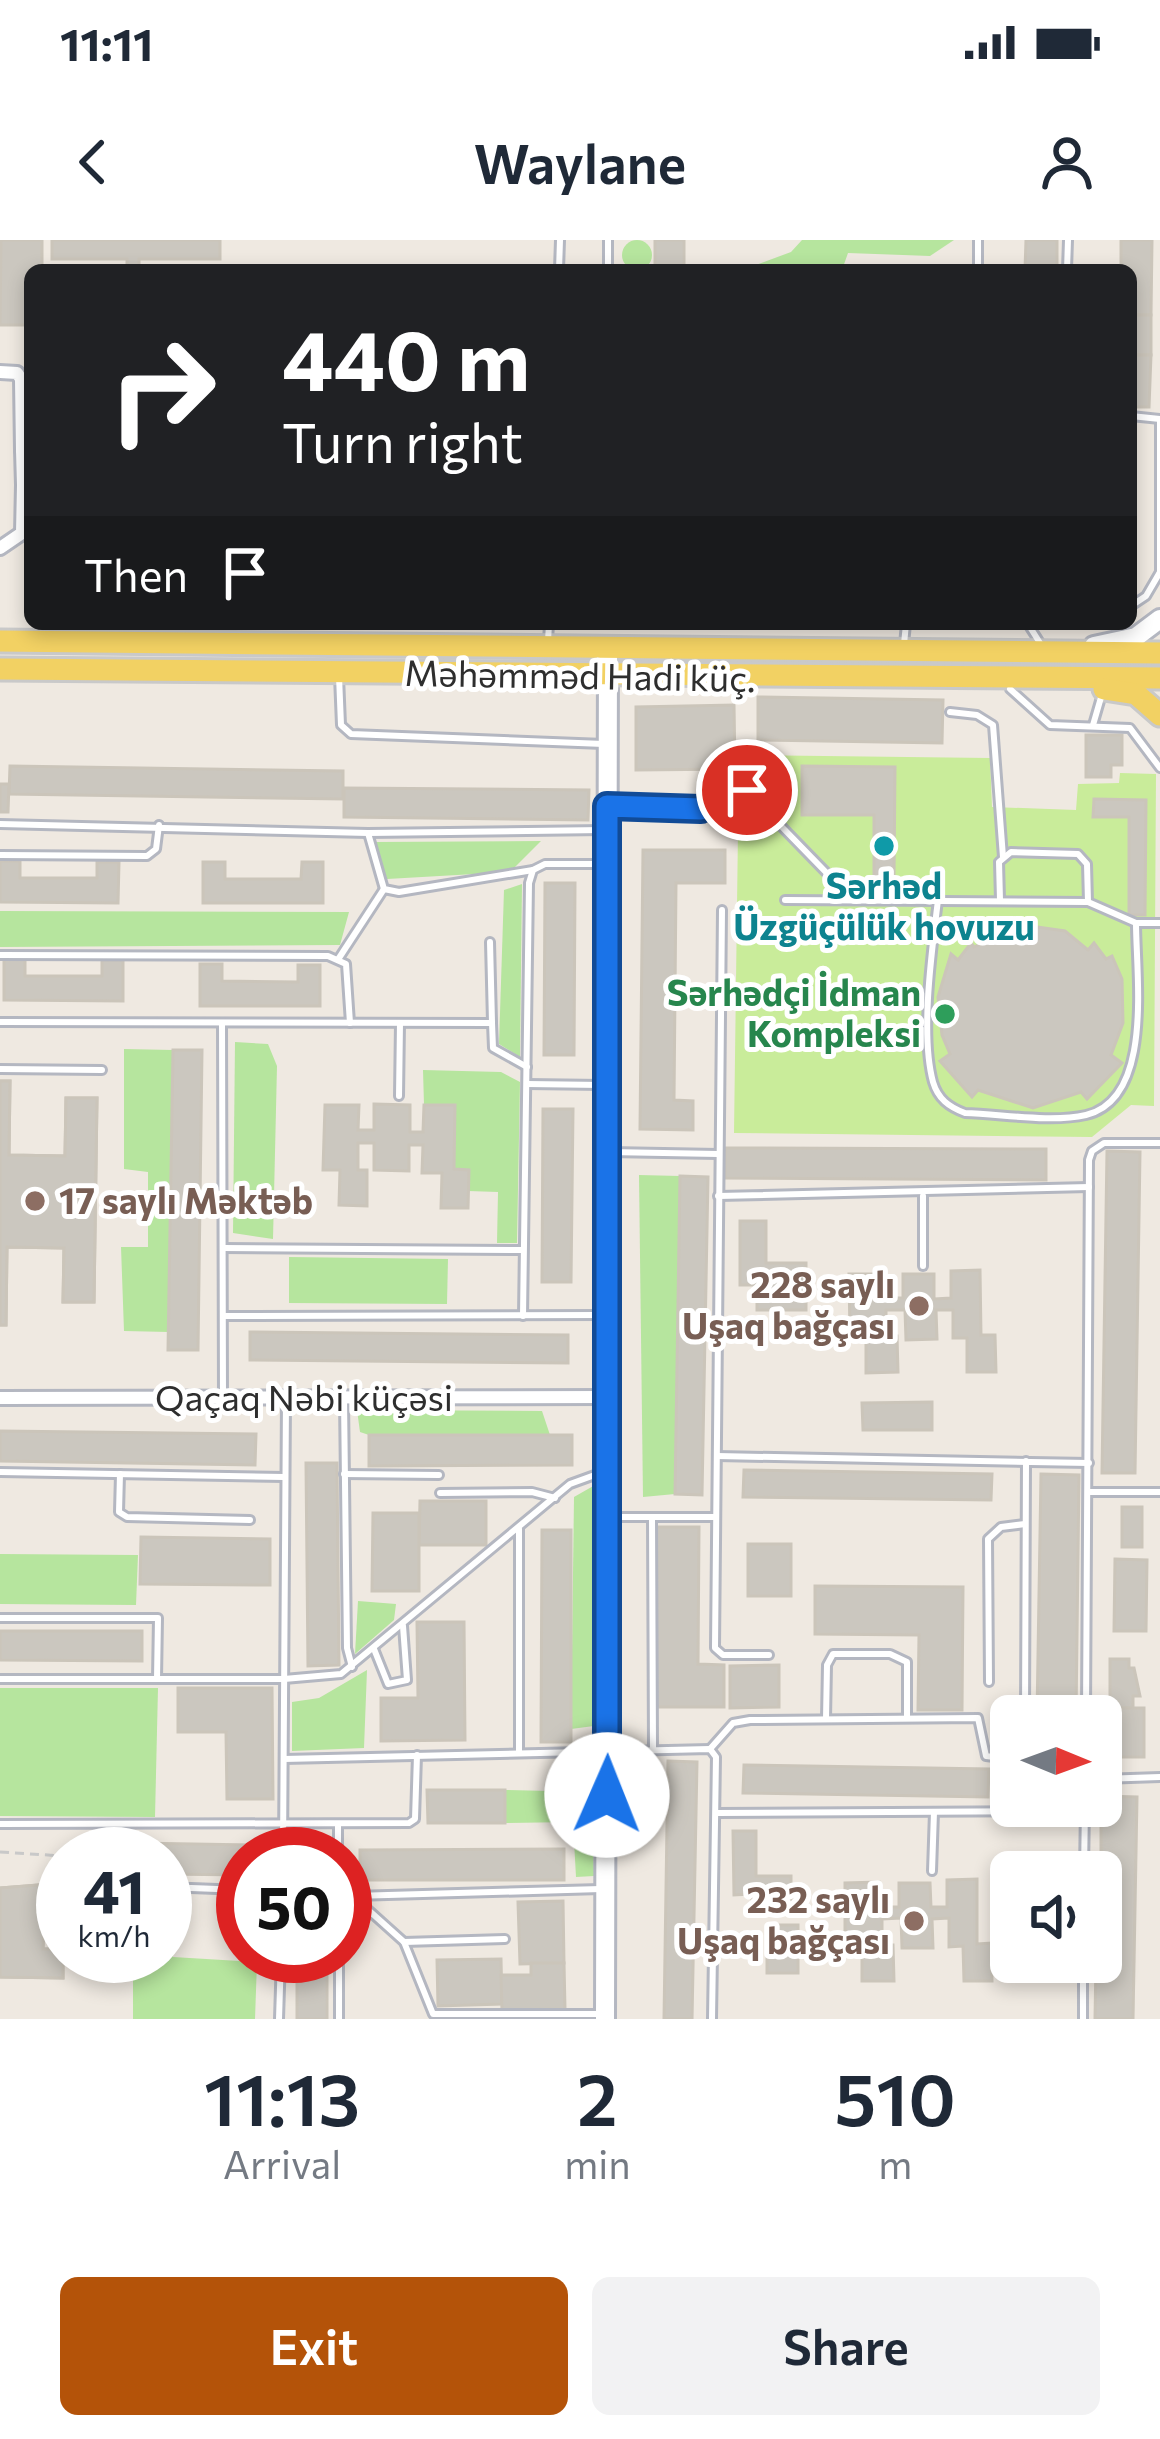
<!DOCTYPE html>
<meta charset="utf-8">
<style>
:root{--surface:#fff;--page:#f2f2f3;--text:#1f2937;--muted:#747a83;--accent:#b45309}
body{margin:0;font-family:Commissioner,sans-serif;background:var(--page);color:var(--text);height:100vh;display:flex;flex-direction:column;font-size:45px;white-space:nowrap}
*{box-sizing:border-box;margin:0}
p{font-size:39px;color:var(--muted)}
.icon{flex:none;width:66px;height:66px;fill:none;stroke:currentColor;stroke-width:2;stroke-linecap:round;stroke-linejoin:round}
.map{position:relative;height:1779px;overflow:hidden}
.side{display:flex;flex-direction:column;background:var(--surface);flex:1}
.side>*{flex:none}
.guide{position:absolute;left:24px;top:24px;width:1113px;height:366px;border-radius:18px;box-shadow:0 6px 18px #0003;background:#202124;color:#fff;overflow:hidden}
.needle{width:78px;rotate:91deg}
.tools{position:absolute;left:990px;top:1455px;display:grid;gap:24px}
.tools a{display:grid;place-items:center;width:132px;height:132px;border-radius:18px;background:var(--surface);box-shadow:0 6px 18px #0003;font-size:60px}
.speed{position:absolute;left:36px;top:1587px;display:flex;gap:24px;font-size:60px;font-weight:700;text-align:center}
.speed>*{display:grid;place-content:center;width:156px;height:156px;border-radius:50%;background:var(--surface);box-shadow:0 6px 18px #0003;line-height:1}
.speed small{font-size:30px;font-weight:400}
.speed .limit{border:18px solid #d22;background:#fff;color:#111}
.pin{position:absolute;display:grid;place-items:center;width:102px;height:102px;color:#fff;margin:-51px;border:6px solid #fff;border-radius:50%;box-shadow:0 3px 12px #0007}
.me{position:absolute;width:132px;margin:-66px;rotate:1deg;stroke-linejoin:round;filter:drop-shadow(0 0 9px #0008)}
.turn{display:flex;align-items:center;gap:42px;height:252px;padding:0 60px;font-size:54px}
.turn .icon{width:156px;height:156px;stroke-width:2.5}
.turn b{display:block;font-size:84px;line-height:102px}
.then{display:flex;align-items:center;height:114px;padding:0 60px;background:#0003;gap:24px;font-size:45px}
.eta{display:flex;justify-content:space-evenly;align-items:center;height:204px;text-align:center}
.eta b{font-size:72px;font-weight:600;line-height:84px}
.button{display:flex;gap:24px;margin-top:auto;padding:24px 60px}
.button a{flex:1;height:138px;border-radius:18px;background:var(--accent);color:#fff;font-size:48px;font-weight:600;line-height:138px;text-align:center}
.button a+a{background:var(--page);color:var(--text)}
.status{display:flex;justify-content:space-between;align-items:center;height:84px;padding:0 60px;background:var(--surface);direction:ltr}
.status svg{height:33px;fill:currentColor}
header{display:flex;justify-content:space-between;align-items:center;height:156px;padding:0 60px;background:var(--surface);font-size:54px;font-weight:600}
.map>svg:first-child{display:block}
.green{fill:#b6e59e}
.pitch{fill:#c9ec9a}
.building{fill:#cbc7bf;stroke:#cbc5ba;stroke-width:3;fill-rule:evenodd}
.lines{fill:none;stroke-linecap:round;stroke-linejoin:round}
.service-casing{stroke:#b4b7c1;stroke-width:12}
.minor-casing{stroke:#b4b7c1;stroke-width:18}
.secondary-casing{stroke:#b4b7c1;stroke-width:24}
.primary-casing{stroke:#c9c9c9;stroke-width:27}
.path{stroke:#c9c9c9;stroke-width:3;stroke-dasharray:9 6;stroke-linecap:butt}
.service{stroke:#fff;stroke-width:6}
.minor{stroke:#fff;stroke-width:12}
.secondary{stroke:#fff;stroke-width:18}
.primary{stroke:#f2d163;stroke-width:21}
.route-casing{stroke:#114b97;stroke-width:30}
.route{stroke:#1a73e8;stroke-width:21}
.culture-dot{fill:#0f9aa8;stroke:#fff;stroke-width:4.5}
.leisure-dot{fill:#2e9e5b;stroke:#fff;stroke-width:4.5}
.education-dot{fill:#8d6e63;stroke:#fff;stroke-width:4.5}
.labels{text-anchor:middle;stroke-width:10;stroke-linejoin:round;paint-order:stroke}
.street-label{font-size:36px;fill:#2e2e2e;stroke:#fff}
.culture-label{font-size:36px;font-weight:bold;fill:#0d838f;stroke:#fff}
.leisure-label{font-size:36px;font-weight:bold;fill:#27864d;stroke:#fff;text-anchor:end}
.education-label{font-size:36px;font-weight:bold;fill:#785e54;stroke:#fff;text-anchor:end}
</style>
<div class="status"><b>11:11</b><svg viewBox="0 0 49 12"><path d="M0 12V9h3v3zM5 12V6h3v6zM10 12V3h3v9zM15 12V0h3v12zM26 1h20v11H26zM47 4h2v5h-2z"/></svg></div>
<header><svg class="icon" aria-label="back" viewBox="0 0 24 24"><path d="M15 5l-7 7 7 7"/></svg>Waylane<svg class="icon" aria-label="person" viewBox="0 0 24 24"><circle cx="12" cy="8" r="4"/><path d="M4 21q1-7 8-7t8 7"/></svg></header>
<div class="map">
<svg width="1160" height="1779" viewBox="0 0 1160 1779">
<rect width="100%" height="100%" fill="#efe9e1"/>
<g class="green">
<circle cx="637" cy="15" r="15"/>
<path d="M802,0h152l-24,16 -82,-3 -6,17h-100l49,-18z"/>
<path d="M541,601l-31,31 -123,7 -13,-37z"/>
<path d="M522,644l-2,173 -21,-13 5,-154z"/>
<path d="M0,671l349,1 -9,33 -340,2z"/>
<path d="M235,802l33,2 9,22 -4,173 -40,-6z"/>
<path d="M124,809l49,1 -4,282 -45,-1 -3,-84h27v-75l-24,-3z"/>
<path d="M423,830l78,2 19,10 -3,161h-20l1,-51 -30,-1 -14,-22 1,-63 -31,-1z"/>
<path d="M639,935l41,1 -5,318 -32,3z"/>
<path d="M289,1017l159,2 -1,45 -158,-1z"/>
<path d="M357,1170l185,1 8,24h-181l-9,-3z"/>
<path d="M595,1245l-1,241 -23,3 3,-232z"/>
<path d="M0,1314l138,1 -2,50 -136,-1z"/>
<path d="M358,1361l38,3 -2,16 -39,34z"/>
<path d="M367,1430l-3,78 -72,3v-49l27,-4z"/>
<path d="M0,1448h158l-3,129 -155,-1z"/>
<path d="M505,1550l87,2 2,84 -18,1 -3,-55 -68,1z"/>
<path d="M165,1693l8,24 84,5 -2,57h-122v-63h32z"/>
</g>
<path class="pitch" d="M739,515l251,3 2,49 84,3 2,-26 41,-1 1,-10 36,1 -2,332 -23,-1 -39,32 -358,-4z"/>
<g class="building">
<path d="M1,0h41v30h-12v55h-30z"/>
<path d="M52,0h168v19h-81v11h-12v-11h-75z"/>
<rect x="655" y="0" width="29" height="30"/>
<path d="M1026,0h31v30h-32z"/>
<path d="M1121,0h31l-1,75h-20v-45h-10z"/>
<rect x="1131" y="75" width="20" height="40"/>
<path d="M1131,115h20l-2,52h-18z"/>
<path d="M758,457l185,3 -1,43 -184,-3z"/>
<path d="M734,465l1,64 -99,1v-63z"/>
<path d="M1086,495h36v30h-11v12h-25z"/>
<path d="M10,526l333,5v28l-334,-5z"/>
<path d="M802,526l93,1 -1,110h-20v-62h-72z"/>
<path d="M0,544h9l-1,28h-8z"/>
<path d="M344,548l245,2 -1,30 -244,-3z"/>
<path d="M1094,559l52,1 -1,115h-16v-98h-36z"/>
<path d="M643,610h82v33h-49l-2,217 19,1v29l-53,-1z"/>
<path d="M0,621h20v17h77v-16h22l-1,41 -118,-1z"/>
<path d="M203,622h22v17h76l1,-17h21v41h-120z"/>
<path d="M545,643h30l-1,172h-30z"/>
<path d="M1023,685l42,6 23,19 6,-7 12,16 6,-3 10,23 1,44 -12,32 11,8 -35,36 -6,-7 -48,16 -55,-18 -6,7 -32,-36 10,-7 -8,-19 -4,-38 13,-43 7,6 13,-17 3,4z"/>
<path d="M4,719h21v17h77v-16h21v41l-119,-1z"/>
<path d="M200,724h22v17l76,1v-17h22v41h-120z"/>
<path d="M173,810h29l-4,300h-30z"/>
<path d="M0,841h10l-1,74 56,1 1,-58h31l-3,204h-31l1,-54 -57,-1 -1,78h-6zM9,934l55,1v49l-56,-1z"/>
<path d="M0,841h10l-1,74 56,1 1,-58h31l-3,204h-31l1,-54 -57,-1 -1,78h-6z"/>
<path d="M374,864l36,1v27h13l1,-27h31l-1,64 15,1 -1,38h-27l1,-35h-20l1,-28h-14v26l-35,-1v-27h-16v27h9v36l-28,-1 1,-35h-17l2,-65h34l-1,25h16z"/>
<path d="M543,869h30l-2,173h-29z"/>
<path d="M725,908l321,1v31l-321,-2z"/>
<path d="M1107,911l33,1 -5,321h-33z"/>
<path d="M680,936l28,1 -6,318 -27,-1z"/>
<path d="M740,981h26v42h40v47h-49v-25h-17z"/>
<path d="M980,1030l1,65h14l1,37h-29v-34h-14v-28h-17l1,29 -31,1 -1,-30h-19v26h11l1,36 -32,1v-37h-16l-1,-62h34l1,24h19v-24h31v25l17,-1v-27z"/>
<path d="M250,1092l318,3v28l-318,-3z"/>
<path d="M932,1162v28h-69l-1,-27z"/>
<path d="M0,1191l256,3 -1,31 -255,-4z"/>
<path d="M369,1195h203v30l-203,1z"/>
<path d="M306,1223h31l2,202 -31,1z"/>
<path d="M744,1230l248,4 -1,26 -248,-3z"/>
<path d="M1041,1234l38,1 -3,241h-39z"/>
<path d="M420,1261h66v44h-67z"/>
<rect x="1122" y="1267" width="20" height="40"/>
<path d="M373,1273h46v78h-47z"/>
<path d="M656,1287h43l-1,137 26,1v42h-69z"/>
<path d="M542,1290h29v212h-30z"/>
<path d="M141,1297l129,2v46l-130,-1z"/>
<rect x="748" y="1304" width="43" height="52"/>
<path d="M1115,1319l32,1 -1,71h-32z"/>
<path d="M815,1346l148,1 -1,123h-44l1,-75 -104,-1z"/>
<path d="M417,1382h47l1,118 -84,1v-43h37z"/>
<path d="M0,1391h142v30l-142,-1z"/>
<path d="M1110,1419h19v9h5l6,28h-7v12h-23z"/>
<path d="M779,1425v42l-49,1v-42z"/>
<path d="M178,1448h94l1,111h-46l-1,-67h-48z"/>
<rect x="1110" y="1468" width="34" height="49"/>
<path d="M668,1521l29,1 -5,257h-28z"/>
<path d="M744,1525l245,4 -1,28 -245,-4z"/>
<path d="M427,1550h78v33h-77z"/>
<path d="M1101,1556l36,1 -4,222h-38l1,-57h5z"/>
<path d="M733,1591h23v45h35v29l-39,1v-12l-18,1z"/>
<path d="M134,1603l117,2v9h-8v21l-78,-1v-20h-31z"/>
<path d="M564,1609v31h-204v-30z"/>
<path d="M977,1639v65l14,-1 1,38h-28l-1,-35 -14,1v-29l-17,1 1,29h-31l-1,-30 -19,1v26h11l1,36h-32v-36h-17v-62l34,-1 1,25h19v-24h31l1,24h16v-27z"/>
<path d="M51,1644l12,1v30h-19l-1,34h20v29l-63,-1v-29l35,1v-34l-35,-1v-26z"/>
<path d="M51,1644l12,1v30h-19l-1,34h20v29l-63,-1v-89z"/>
<path d="M563,1661l1,62 -44,1 -2,-62z"/>
<rect x="767" y="1685" width="31" height="48"/>
<path d="M88,1716h29v8l-29,-1z"/>
<rect x="297" y="1716" width="30" height="63"/>
<path d="M501,1719l1,45 -64,2 -1,-46z"/>
<path d="M531,1723h33l1,46 -63,1 -1,-35h30z"/>
</g>
<g class="lines">
<defs>
<g id="service">
<path d="M559,30l1,-30"/>
<path d="M608,30v-30"/>
<path d="M978,30v-30"/>
<path d="M1067,30l1,-30"/>
<path d="M1131,176l29,3"/>
<path d="M1131,366l15,-10 14,-24v-153"/>
<path d="M1028,384l12,19"/>
<path d="M548,401l1,-17"/>
<path d="M904,404l2,-20"/>
<path d="M339,436l2,49 10,9 253,10"/>
<path d="M1010,449l40,36 80,3 30,40"/>
<path d="M950,472l27,3 16,10 10,132"/>
<path d="M1093,485l9,-31"/>
<path d="M611,566l90,3 31,-20 15,2 104,107"/>
<path d="M0,584l368,9 236,-3"/>
<path d="M368,593l16,56 15,3 134,-22"/>
<path d="M0,615l147,1 9,-7 3,-24"/>
<path d="M785,660l303,2 48,21h24"/>
<path d="M938,660c-6,50 -18,134 -5,182 5,17 16,25 32,31 37,1 85,10 121,2 68,-16 50,-139 50,-192"/>
<path d="M1000,660l-1,-38 12,-10 67,2 9,10 1,38"/>
<path d="M722,670l-7,738 8,7h46"/>
<path d="M490,702l2,80"/>
<path d="M0,715l328,1 18,8 4,59"/>
<path d="M339,718l45,-69"/>
<path d="M0,782l492,1 1,25 34,19"/>
<path d="M222,783l1,374"/>
<path d="M0,829l102,1"/>
<path d="M527,844l75,1"/>
<path d="M399,856l1,-73"/>
<path d="M609,912l109,2"/>
<path d="M718,956l371,-9"/>
<path d="M223,1008l299,2"/>
<path d="M923,1026v-70"/>
<path d="M223,1076l380,-1"/>
<path d="M523,1076l6,-433 4,-13 12,-6h58"/>
<path d="M344,1159l3,249 5,19"/>
<path d="M717,1216l372,7"/>
<path d="M0,1232l284,5"/>
<path d="M120,1234l-1,38 8,5 123,3"/>
<path d="M344,1234l95,1"/>
<path d="M1088,1252h72"/>
<path d="M440,1253l92,-1 23,6"/>
<path d="M611,1277h104"/>
<path d="M652,1277l1,231"/>
<path d="M519,1289v223"/>
<path d="M0,1378h158l-1,61"/>
<path d="M374,1409l14,35 19,-4 -4,-54"/>
<path d="M0,1439h284l57,-5 229,-190 33,-12"/>
<path d="M989,1442l-1,-143 13,-12 24,-3"/>
<path d="M1025,1476l1,-255"/>
<path d="M1086,1476l3,-556 3,-9 12,-8h56"/>
<path d="M826,1479l1,-54 6,-11h57l17,8v56"/>
<path d="M710,1509l23,-26 17,-3 228,-2 8,38 25,3"/>
<path d="M284,1519l426,-10 6,8 -4,262"/>
<path d="M1101,1539l59,-2"/>
<path d="M717,1573l368,-2"/>
<path d="M0,1584l409,-1 6,-4 2,-64"/>
<path d="M338,1585v29"/>
<path d="M283,1614l3,-455"/>
<path d="M932,1631l2,-59"/>
<path d="M1084,1632l1,-66"/>
<path d="M165,1647l78,3"/>
<path d="M345,1649l59,53 101,-3"/>
<path d="M353,1656l248,-7"/>
<path d="M404,1702l29,72h169"/>
<path d="M339,1716v63"/>
<path d="M279,1779l2,-63"/>
<path d="M1083,1779v-57"/>
</g>
<g id="minor">
<path d="M0,132l17,1 4,6 1,71 8,2"/>
<path d="M22,210l1,35"/>
<path d="M0,308l22,-15 1,-48h7"/>
<path d="M0,1158l608,-1"/>
</g>
<g id="secondary">
<path d="M1094,406l42,-9 24,-18"/>
<path d="M605,1779l3,-1370"/>
</g>
<g id="primary">
<path d="M0,401l1160,12"/>
<path d="M0,429l1160,9"/>
<path d="M1104,449l32,5 24,21"/>
</g>
</defs>
<use href="#service" class="service-casing"/>
<use href="#minor" class="minor-casing"/>
<use href="#secondary" class="secondary-casing"/>
<use href="#primary" class="primary-casing"/>
<path class="path" d="M0,1612l63,4"/>
<use href="#service" class="service"/>
<use href="#minor" class="minor"/>
<use href="#secondary" class="secondary"/>
<use href="#primary" class="primary"/>
</g>
<g class="lines">
<defs>
<path id="route" d="M607,1555v-989l94,3 30,-20 16,1"/>
</defs>
<use href="#route" class="route-casing"/>
<use href="#route" class="route"/>
</g>
<circle class="culture-dot" cx="884" cy="606" r="12"/>
<circle class="leisure-dot" cx="945" cy="774" r="12"/>
<g class="education-dot">
<circle cx="35" cy="961" r="12"/>
<circle cx="919" cy="1066" r="12"/>
<circle cx="914" cy="1681" r="12"/>
</g>
<g class="labels">
<g class="street-label">
<text transform="translate(580 436) rotate(1)" y="13">Məhəmməd Hadi küç.</text>
<text x="304" y="1171">Qaçaq Nəbi küçəsi</text>
</g>
<g class="culture-label">
<text x="884" y="659">Sərhəd<tspan x="884" dy="41">Üzgüçülük hovuzu</tspan></text>
</g>
<g class="leisure-label">
<text x="921" y="766">Sərhədçi İdman<tspan x="921" dy="41">Kompleksi</tspan></text>
</g>
<g class="education-label">
<text x="59" y="974" text-anchor="start">17 saylı Məktəb</text>
<text x="895" y="1058">228 saylı<tspan x="895" dy="41">Uşaq bağçası</tspan></text>
<text x="890" y="1673">232 saylı<tspan x="890" dy="41">Uşaq bağçası</tspan></text>
</g>
</g>
</svg>
<div class="tools">
<a><svg class="needle" viewBox="-14 -14 28 28"><path d="M0-13l5 13h-10z" fill="#e53935"/><path d="M0 13l5-13h-10z" fill="#747a83"/></svg></a>
<a><svg class="icon" aria-label="sound" viewBox="0 0 24 24"><path d="M4 9h4l5-4v14l-5-4H4zM17 9q2 3 0 6"/></svg></a>
</div>
<div class="speed"><div>41<small>km/h</small></div><div class="limit">50</div></div>
<div class="pin" style="left:747px;top:550px;background:#d93025"><svg class="icon" aria-label="arrive" viewBox="0 0 24 24"><path d="M6 21V4h12l-3 4 3 4H6"/></svg></div>
<svg class="me" style="left:607px;top:1555px" viewBox="-20 -20 40 40"><circle r="19" fill="#fff"/><path d="M0-13L10 11 0 6-10 11z" fill="#1a73e8"/></svg>
<div class="guide">
<div class="turn"><svg class="icon" aria-label="right" viewBox="0 0 24 24"><path d="M7 20v-9h11M14 6l5 5-5 5"/></svg><div><b>440 m</b>Turn right</div></div>
<div class="then">Then<svg class="icon" aria-label="arrive" viewBox="0 0 24 24"><path d="M6 21V4h12l-3 4 3 4H6"/></svg></div>
</div>
</div>
<section class="side">
<div class="eta">
<div><b>11:13</b><p>Arrival</p></div>
<div><b>2</b><p>min</p></div>
<div><b>510</b><p>m</p></div>
</div>
<div class="button"><a>Exit</a><a>Share</a></div>
</section>
